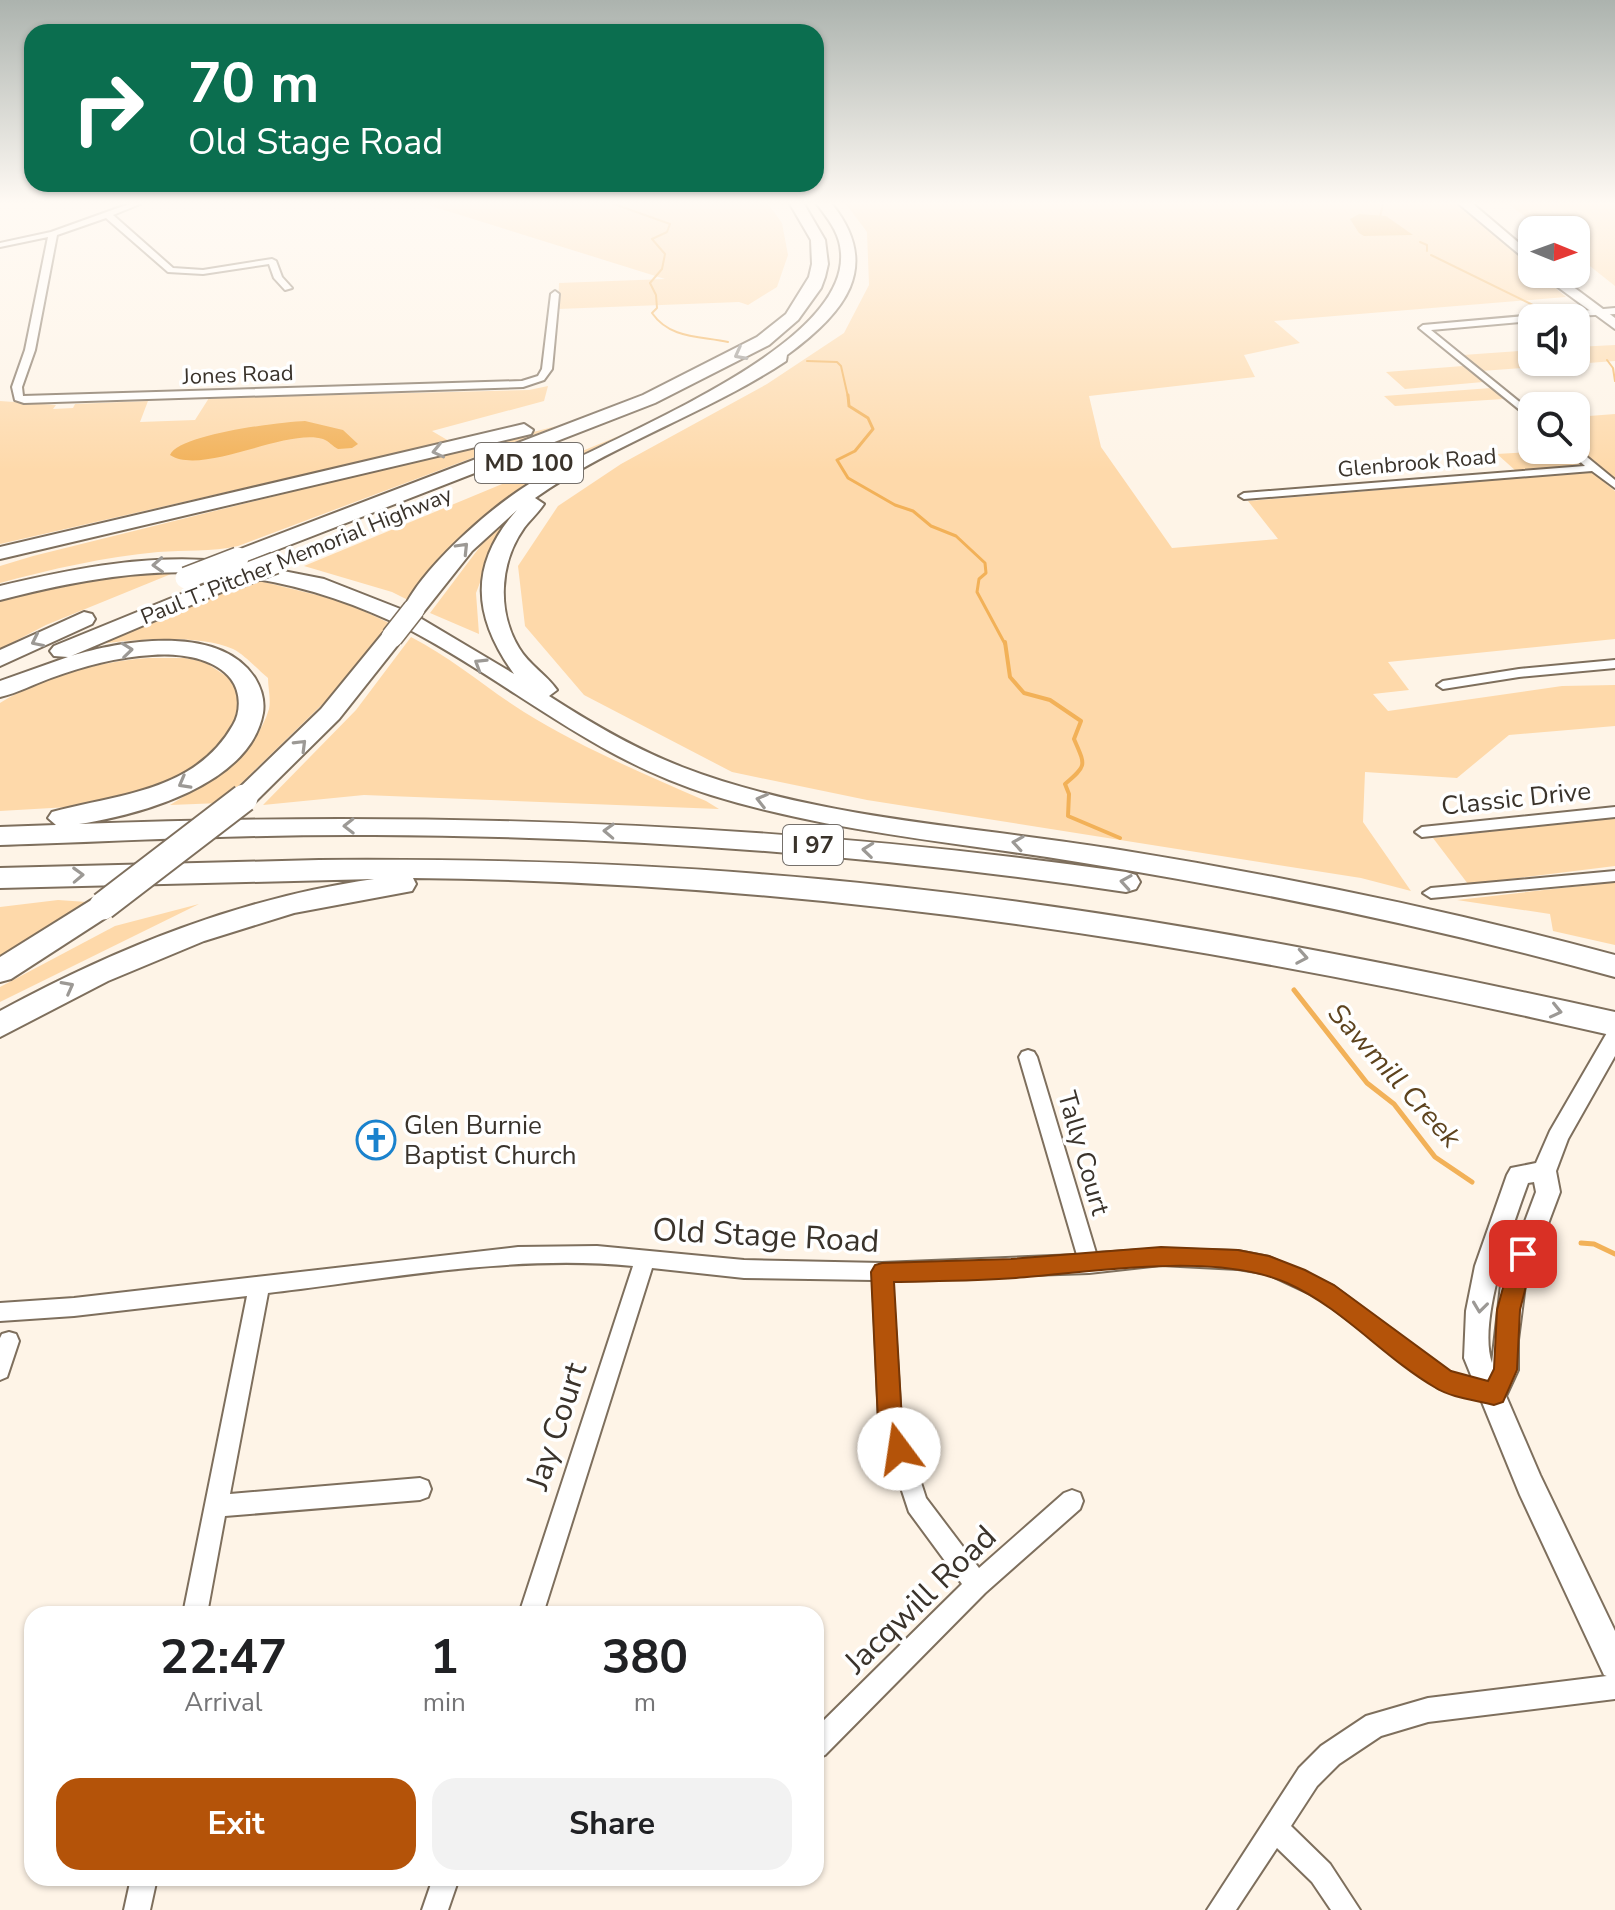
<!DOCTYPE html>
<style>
:root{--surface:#fff;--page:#f2f2f2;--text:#202124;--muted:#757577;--accent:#b45309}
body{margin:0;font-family:"Nunito Sans",sans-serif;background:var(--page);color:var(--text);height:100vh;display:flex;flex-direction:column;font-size:30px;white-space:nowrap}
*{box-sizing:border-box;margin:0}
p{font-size:26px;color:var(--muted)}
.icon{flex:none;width:44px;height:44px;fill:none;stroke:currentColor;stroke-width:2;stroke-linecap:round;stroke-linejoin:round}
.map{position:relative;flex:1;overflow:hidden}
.side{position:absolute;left:24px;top:1606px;width:800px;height:280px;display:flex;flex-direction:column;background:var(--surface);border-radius:24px;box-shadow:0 2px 6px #0004}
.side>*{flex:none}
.banner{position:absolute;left:24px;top:24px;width:800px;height:168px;border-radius:24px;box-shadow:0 2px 6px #0004;background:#0b6e4f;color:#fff;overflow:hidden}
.needle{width:52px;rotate:91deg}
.buttons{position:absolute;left:1518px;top:216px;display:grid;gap:16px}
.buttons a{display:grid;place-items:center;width:72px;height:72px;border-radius:16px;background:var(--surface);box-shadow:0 2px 6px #0004;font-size:40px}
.pin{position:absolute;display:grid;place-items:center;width:68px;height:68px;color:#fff;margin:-34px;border-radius:16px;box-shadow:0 4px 12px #0006}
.me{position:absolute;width:88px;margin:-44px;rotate:346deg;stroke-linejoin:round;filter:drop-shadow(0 0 6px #0008)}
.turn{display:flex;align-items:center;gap:28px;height:168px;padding:0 32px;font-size:36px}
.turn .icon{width:104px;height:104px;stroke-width:2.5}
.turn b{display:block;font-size:56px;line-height:68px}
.eta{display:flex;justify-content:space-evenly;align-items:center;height:136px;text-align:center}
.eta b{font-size:48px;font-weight:700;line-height:56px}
.action{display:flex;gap:16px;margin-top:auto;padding:16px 32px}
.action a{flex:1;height:92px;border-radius:24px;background:var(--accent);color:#fff;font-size:32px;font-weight:700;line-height:92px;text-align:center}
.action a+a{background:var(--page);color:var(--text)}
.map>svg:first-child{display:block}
.green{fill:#fed9aa}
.water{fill:#f2b158}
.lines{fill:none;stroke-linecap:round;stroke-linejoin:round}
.stream-far3{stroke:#f2b158;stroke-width:2}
.stream-far2{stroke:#f2b158;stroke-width:3}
.stream-far1{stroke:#f2b158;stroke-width:4}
.stream{stroke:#f2b158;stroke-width:5}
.minor-casing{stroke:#7e6f5d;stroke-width:4}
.tertiary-casing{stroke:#7e6f5d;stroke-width:4}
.primary-casing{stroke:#7e6f5d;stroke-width:4}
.motorway-casing{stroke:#7e6f5d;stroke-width:4}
.minor{fill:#fff;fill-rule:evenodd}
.tertiary{fill:#fff;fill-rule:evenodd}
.primary{fill:#fff;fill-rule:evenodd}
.motorway{fill:#fff;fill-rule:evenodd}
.motorway-bridge-far1-casing{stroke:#7e6f5d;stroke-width:24;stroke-linecap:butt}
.motorway-bridge-casing{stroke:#7e6f5d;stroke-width:31;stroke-linecap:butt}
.motorway-bridge-far1{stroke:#fff;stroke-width:21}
.motorway-bridge{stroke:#fff;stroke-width:27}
.oneway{stroke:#9c9995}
.route{fill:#b45309;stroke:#753606;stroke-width:2}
.labels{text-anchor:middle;stroke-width:7;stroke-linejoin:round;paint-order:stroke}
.far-street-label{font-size:22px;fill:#3a332b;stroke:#fff}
.shield{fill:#fff;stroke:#75706b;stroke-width:2}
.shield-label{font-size:24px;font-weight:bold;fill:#3a332b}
.street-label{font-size:26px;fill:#3a332b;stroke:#fff}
.poi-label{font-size:26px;fill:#3a332b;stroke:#fff;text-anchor:start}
.water-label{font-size:28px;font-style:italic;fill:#5d431e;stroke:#fff}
.near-street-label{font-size:32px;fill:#3a332b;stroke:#fff}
</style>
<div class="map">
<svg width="1615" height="1910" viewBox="0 0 1615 1910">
<rect width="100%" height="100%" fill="#fef4e7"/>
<g class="green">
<path d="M425,204h343l14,19 6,32 -11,32 -29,18 -9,-3 -181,7 1,-26 106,-4z"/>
<path d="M846,204h612l74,64v6h7l27,23 -292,24 26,22 -56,12 11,22 -166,19 12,51 71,101 106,-9 -30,-38 344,-29 23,19v148l-227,23 21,28 -36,4 15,17 174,-25 53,-1v41l-106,9 -52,43 -92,-6 -2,50 48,69 -50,-13 -494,-78 -135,-28 -148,-77 -59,-69 -7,-60 40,-60 63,-42 146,-80 77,-51 25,-48 -2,-53z"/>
<path d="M1508,204h107v82l-39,-31v-25h-32z"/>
<path d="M1615,345v16l-134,10 -18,-16 69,-5v12h44v-15z"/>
<path d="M1463,366l20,16 -78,7 -19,-17z"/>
<path d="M548,386l-4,15 -112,30 17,10 -449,103v-143l56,4 -3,4 20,-1 2,-4 73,-3 -8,21 55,-2 14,-22 320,-8z"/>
<path d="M1491,388l12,11 -108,7 -11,-10z"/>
<path d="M1615,414v67l-39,-31v-33z"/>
<path d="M557,426l-319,120c-27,6 -53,4 -80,6 -54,5 -106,17 -158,31v-17l33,-10z"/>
<path d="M621,435c-28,14 -57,27 -83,42 -53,31 -93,76 -130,123l-16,-8 -88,-26z"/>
<path d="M1565,450l18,15 -67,6 -19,-17z"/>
<path d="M515,514l-18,24 -21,55 3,41 -49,-21 58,-77z"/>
<path d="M176,572l-130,53 -46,24v-49c57,-19 117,-24 176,-28z"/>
<path d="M256,580l89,22 44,21 -52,67 -116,113 -51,2c38,-24 85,-49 99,-96 2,-9 -1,-22 -1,-31 -11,-9 -23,-23 -35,-29 -33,-15 -98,-10 -133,-5z"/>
<path d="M411,637c41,21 75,51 113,75 58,36 120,62 182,89l13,8 -355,-14 -101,10 93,-95z"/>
<path d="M148,658h37l20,4 27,18 8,13 -4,32 -22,31 -66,38 -62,12 -86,5v-108c43,-27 97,-41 148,-45z"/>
<path d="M1615,817v49l-147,18 -35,-46z"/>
<path d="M1615,882v63l-62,-14 -3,-17 -93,-14z"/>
<path d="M58,900l29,2 -87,54v-49z"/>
<path d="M199,904l-199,98v-15l115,-61z"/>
</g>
<g class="water">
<path d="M1359,214l27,2 27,19 -49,1 -5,-3 -9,-14z"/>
<path d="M305,421l38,9 15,14 -6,4 -14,1c-6,-3 -9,-8 -15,-10 -37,-11 -121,37 -153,16 9,-21 111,-33 135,-34z"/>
</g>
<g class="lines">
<g class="stream-far3">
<path d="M614,204l56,20 -3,8 -15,7 13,15 -3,15 -12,14 6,12 1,13 -5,5c18,26 48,23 76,29"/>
<path d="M1380,217l3,-13"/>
<path d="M1420,242l7,3v6"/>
<path d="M1431,255l116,57"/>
<path d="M1607,360l6,8 2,13"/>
<path d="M807,361l30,1 4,4 7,31"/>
</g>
<path class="stream-far2" d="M848,395l1,11 19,12 5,11 -18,22 -18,9 11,18 47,27 18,6 18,15 25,10 29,27 1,10 -7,6 -2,13 28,52"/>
<path class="stream-far1" d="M1005,642l5,35 14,16 26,7 31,21 -7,18c11,26 14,26 -9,45l4,10 -1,22 52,22"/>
<g class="stream">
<path d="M1294,990l73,93 27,21 41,53 37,25"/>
<path d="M1581,1243l13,1 21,10"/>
</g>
<defs>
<g id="minor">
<path d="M129,204h11l-27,11 60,53 30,2 69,-11 4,2 6,16 10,11 -7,2 -11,-12 -5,-14 -66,10 -35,-2 -62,-54 -49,17 -22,115 -13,37 1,9 499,-15 16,-5 4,-7 9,-75 4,-3 4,3 -7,75 -8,11 -21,7 -499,16 -9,-3 -3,-13 13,-37 23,-113 -48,10v-4l51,-11z"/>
<path d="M1615,308v6l-83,4v3l-101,9 101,82v8l-113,-92 4,-3z"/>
<path d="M1576,448l39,32v8l-23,-17 -348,28 -5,-3 5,-3 341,-27 -18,-16z"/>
<path d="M1615,660v8l-96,9 -76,12 -6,-4 6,-4 76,-12z"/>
<path d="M1615,807v10l-193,20 -7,-5 7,-5z"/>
<path d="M1615,871v10l-184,17 -8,-5 8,-5z"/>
<path d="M1028,1050l6,2 3,5 59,196 65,-4 77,2 31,6 64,29 117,87 51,14 4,7 -4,7 -7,3 -56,-16 -119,-90 -51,-24 -30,-5 -77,-4 -72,8 -197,7 9,141 25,77 53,70 85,-75 8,-3 8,3 3,8 -3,8 -95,84 -160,162 -9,4v-31l146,-144 -53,-72 -30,-91 -6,-141 -129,-2 -92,-10 -109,346h-24l114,-348c-120,-12 -246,13 -365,27l-38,201 190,-16 8,3 3,8 -3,8 -8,3 -195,16 -18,98h-24l64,-318 -173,20 -74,5v-18l74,-5 444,-51 79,-1 147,14 138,3 195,-8 -58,-198 3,-5z"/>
<path d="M9,1332l7,2 3,7 -12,36 -7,3v-42l2,-4z"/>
<path d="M1615,1675v24l-187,23 -47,14 -42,28 -22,22 -26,40 39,38 30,46h-29l-19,-28 -35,-34 -41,62h-29l92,-142 22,-22 45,-30 62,-18z"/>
<path d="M131,1878h26l-7,32h-26z"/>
<path d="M433,1878h26l-11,32h-26z"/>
</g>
<path id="tertiary" d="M1615,1029v27l-47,83 -12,32 4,21 -35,93 -7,55v30l-12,26 34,79 75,156v48l-11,-4 -84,-180 -56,-137 2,-47 9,-45 32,-91 4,-7 25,-5 14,-32 58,-100zM1534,1182l2,10 -35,93 -9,78c-15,-42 21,-138 36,-180z"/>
<g id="primary">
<path d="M1459,204h14l59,50v11z"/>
<path d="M1540,274h16l59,44v11z"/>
</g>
<g id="motorway">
<path d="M790,204h14l21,36 3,24 -3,13 -4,11 -23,32 -29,25 -114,58 -412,160 81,16 79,31c18,-41 85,-100 123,-124 74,-47 322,-134 315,-233 -1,-20 -13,-34 -24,-49h15c51,64 11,110 -45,151l-1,6c-80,53 -174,83 -251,137l9,6c-6,9 -14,16 -20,24 -25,35 -27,84 -5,120 10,17 27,26 38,42l-8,6c42,27 86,53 133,71 138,53 293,59 438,83 167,27 332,61 495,105v22c-177,-49 -356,-86 -537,-115 -122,-20 -248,-30 -367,-67 -119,-37 -195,-109 -301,-165 -58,-29 -117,-48 -181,-55l10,6 -3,5 -165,70c52,-16 149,-32 184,22 6,10 10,22 8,35 -13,72 -124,102 -184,111 351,-13 699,-2 1047,48l10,3 4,7 -4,7 -10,3c-249,-37 -500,-56 -752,-57 -125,-1 -249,6 -374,10v-18l56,-2 -8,-7 4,-6c66,-18 143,-20 181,-87 8,-13 8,-33 -2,-46 -17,-22 -53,-26 -79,-24 -34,2 -69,11 -101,23 -17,6 -33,15 -51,19v-16l68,-24 -14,-1 -4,-5 4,-5 174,-71c-77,-9 -154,6 -228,25v-14c75,-18 152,-33 230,-24l-3,-4 3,-5 413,-158 114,-58 29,-23 23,-37 3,-13 -1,-24zM517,510c-49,55 -44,107 -3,164l-99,-59 7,-1 50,-63z"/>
<path d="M524,424l9,6 -2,4 -531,125v-12z"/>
<path d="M84,612l8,2 3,5 -3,5 -92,42v-16z"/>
<path d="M392,630l8,2 4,5 -65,82 -86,85 -9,3 -9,-3 -4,-6 4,-6 86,-83 63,-77z"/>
<path d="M319,860c147,-1 293,2 440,14 289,22 574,76 856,138v24c-396,-91 -795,-154 -1202,-158l3,6 -4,7 -118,22 -90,28 -96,40 -108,56v-26c118,-64 240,-113 374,-132l-374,9v-20z"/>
<path d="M103,896l10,3 4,7 -4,7 -102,66 -11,3v-25l93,-58z"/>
</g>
</defs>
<use href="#minor" class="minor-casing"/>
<use href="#tertiary" class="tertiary-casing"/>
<use href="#primary" class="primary-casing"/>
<use href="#motorway" class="motorway-casing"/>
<use href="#minor" class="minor"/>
<use href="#tertiary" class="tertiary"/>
<use href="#primary" class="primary"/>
<use href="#motorway" class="motorway"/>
<defs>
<g id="motorway-bridge-far1">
<path d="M186,578l52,-20"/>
<path d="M228,581l47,-18"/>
<path d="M392,637l22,-28"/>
</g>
<path id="motorway-bridge" d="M103,906l141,-108"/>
</defs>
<use href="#motorway-bridge-far1" class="motorway-bridge-far1-casing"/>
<use href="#motorway-bridge" class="motorway-bridge-casing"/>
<use href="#motorway-bridge-far1" class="motorway-bridge-far1"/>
<use href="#motorway-bridge" class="motorway-bridge"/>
</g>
<defs><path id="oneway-chevron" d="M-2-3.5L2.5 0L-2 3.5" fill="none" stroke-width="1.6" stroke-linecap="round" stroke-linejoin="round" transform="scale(2)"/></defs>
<g class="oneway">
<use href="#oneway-chevron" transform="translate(740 354) rotate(152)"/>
<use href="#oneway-chevron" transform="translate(438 451) rotate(167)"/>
<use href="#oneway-chevron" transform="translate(463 548) rotate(-46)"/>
<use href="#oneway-chevron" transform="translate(158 565) rotate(177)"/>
<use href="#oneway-chevron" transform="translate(37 641) rotate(154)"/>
<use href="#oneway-chevron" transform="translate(127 650) rotate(-6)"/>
<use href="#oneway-chevron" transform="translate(480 664) rotate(-148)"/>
<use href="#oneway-chevron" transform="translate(301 745) rotate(-45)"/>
<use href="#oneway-chevron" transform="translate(184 783) rotate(151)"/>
<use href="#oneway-chevron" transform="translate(762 800) rotate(-166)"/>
<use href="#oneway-chevron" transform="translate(349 826) rotate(179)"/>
<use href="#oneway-chevron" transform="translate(609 831) rotate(-178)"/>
<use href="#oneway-chevron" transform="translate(1018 843) rotate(-171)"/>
<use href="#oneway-chevron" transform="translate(868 850) rotate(-174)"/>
<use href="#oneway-chevron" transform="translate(78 875) rotate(-2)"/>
<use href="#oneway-chevron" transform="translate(1126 882) rotate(-171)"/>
<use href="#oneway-chevron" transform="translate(1302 957) rotate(10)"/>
<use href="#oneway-chevron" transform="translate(68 987) rotate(-28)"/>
<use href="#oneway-chevron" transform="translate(1556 1011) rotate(13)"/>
<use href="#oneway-chevron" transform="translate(1480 1307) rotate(97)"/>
</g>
<linearGradient id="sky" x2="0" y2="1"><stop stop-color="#acb3ae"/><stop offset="0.43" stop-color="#fffaf4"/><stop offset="1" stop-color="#fffaf4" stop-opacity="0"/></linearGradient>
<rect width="1615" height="472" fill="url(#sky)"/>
<path class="route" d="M1523,1245l8,2 3,7 -14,56 -3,60 -14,32 -9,3c-18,-5 -42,-7 -58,-17 -52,-30 -93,-80 -149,-105 -73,-32 -192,-11 -271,-5 -41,3 -81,3 -122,4l8,139 9,28 -3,8 -9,4 -8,-4 -13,-36 -7,-149 4,-7 7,-2 129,-4 150,-12 77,3 31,6 36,14 29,15 117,86 37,10 6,-12 3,-59 15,-56 3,-7z"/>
<defs>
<symbol id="church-ring" viewBox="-11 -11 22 22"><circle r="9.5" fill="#fff" stroke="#1a82cd" stroke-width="1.5"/><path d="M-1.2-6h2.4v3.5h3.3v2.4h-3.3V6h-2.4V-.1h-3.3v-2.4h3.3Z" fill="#1a82cd"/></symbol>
</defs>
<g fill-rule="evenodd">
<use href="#church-ring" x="354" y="1118" width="44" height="44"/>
</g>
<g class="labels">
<g class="far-street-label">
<text transform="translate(238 374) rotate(-2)" y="8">Jones Road</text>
<text transform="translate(1417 462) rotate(-5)" y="8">Glenbrook Road</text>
<text transform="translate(296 555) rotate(-22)" y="8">Paul T. Pitcher Memorial Highway</text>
</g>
<g class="shield">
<rect x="475" y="443" width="108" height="40" rx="6"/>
<rect x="783" y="825" width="60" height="40" rx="6"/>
</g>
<g class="shield-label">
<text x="529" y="471">MD 100</text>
<text x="813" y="853">I 97</text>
</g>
<g class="street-label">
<text transform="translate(1516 798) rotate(-6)" y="9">Classic Drive</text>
<text transform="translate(1084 1153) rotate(74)" y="9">Tally Court</text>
</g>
<g class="poi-label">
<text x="404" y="1134">Glen Burnie<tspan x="404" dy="30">Baptist Church</tspan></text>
</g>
<g class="water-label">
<text transform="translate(1395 1075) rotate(48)" y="10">Sawmill Creek</text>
</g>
<g class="near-street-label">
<text transform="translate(766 1235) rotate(3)" y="11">Old Stage Road</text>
<text transform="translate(556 1426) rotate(-72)" y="11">Jay Court</text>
<text transform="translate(920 1599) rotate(-44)" y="11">Jacqwill Road</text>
</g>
</g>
</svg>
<div class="buttons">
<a><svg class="needle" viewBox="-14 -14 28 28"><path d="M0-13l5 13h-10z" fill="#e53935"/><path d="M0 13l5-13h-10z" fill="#757577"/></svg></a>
<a><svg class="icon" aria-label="sound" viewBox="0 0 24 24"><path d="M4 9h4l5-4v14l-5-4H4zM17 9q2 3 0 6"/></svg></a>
<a><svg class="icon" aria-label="search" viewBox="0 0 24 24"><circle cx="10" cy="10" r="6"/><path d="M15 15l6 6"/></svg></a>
</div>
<div class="pin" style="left:1523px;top:1254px;background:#d93025"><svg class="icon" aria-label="arrive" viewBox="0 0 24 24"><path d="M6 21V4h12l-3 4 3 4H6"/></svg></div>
<svg class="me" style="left:899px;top:1449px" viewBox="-20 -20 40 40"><circle r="19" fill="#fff"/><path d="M0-13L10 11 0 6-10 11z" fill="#b45309"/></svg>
<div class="banner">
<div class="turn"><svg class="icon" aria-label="right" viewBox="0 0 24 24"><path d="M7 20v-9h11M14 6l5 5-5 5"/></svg><div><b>70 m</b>Old Stage Road</div></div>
</div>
<section class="side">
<div class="eta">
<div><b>22:47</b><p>Arrival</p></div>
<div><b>1</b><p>min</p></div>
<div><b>380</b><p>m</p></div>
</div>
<div class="action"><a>Exit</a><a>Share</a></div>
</section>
</div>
